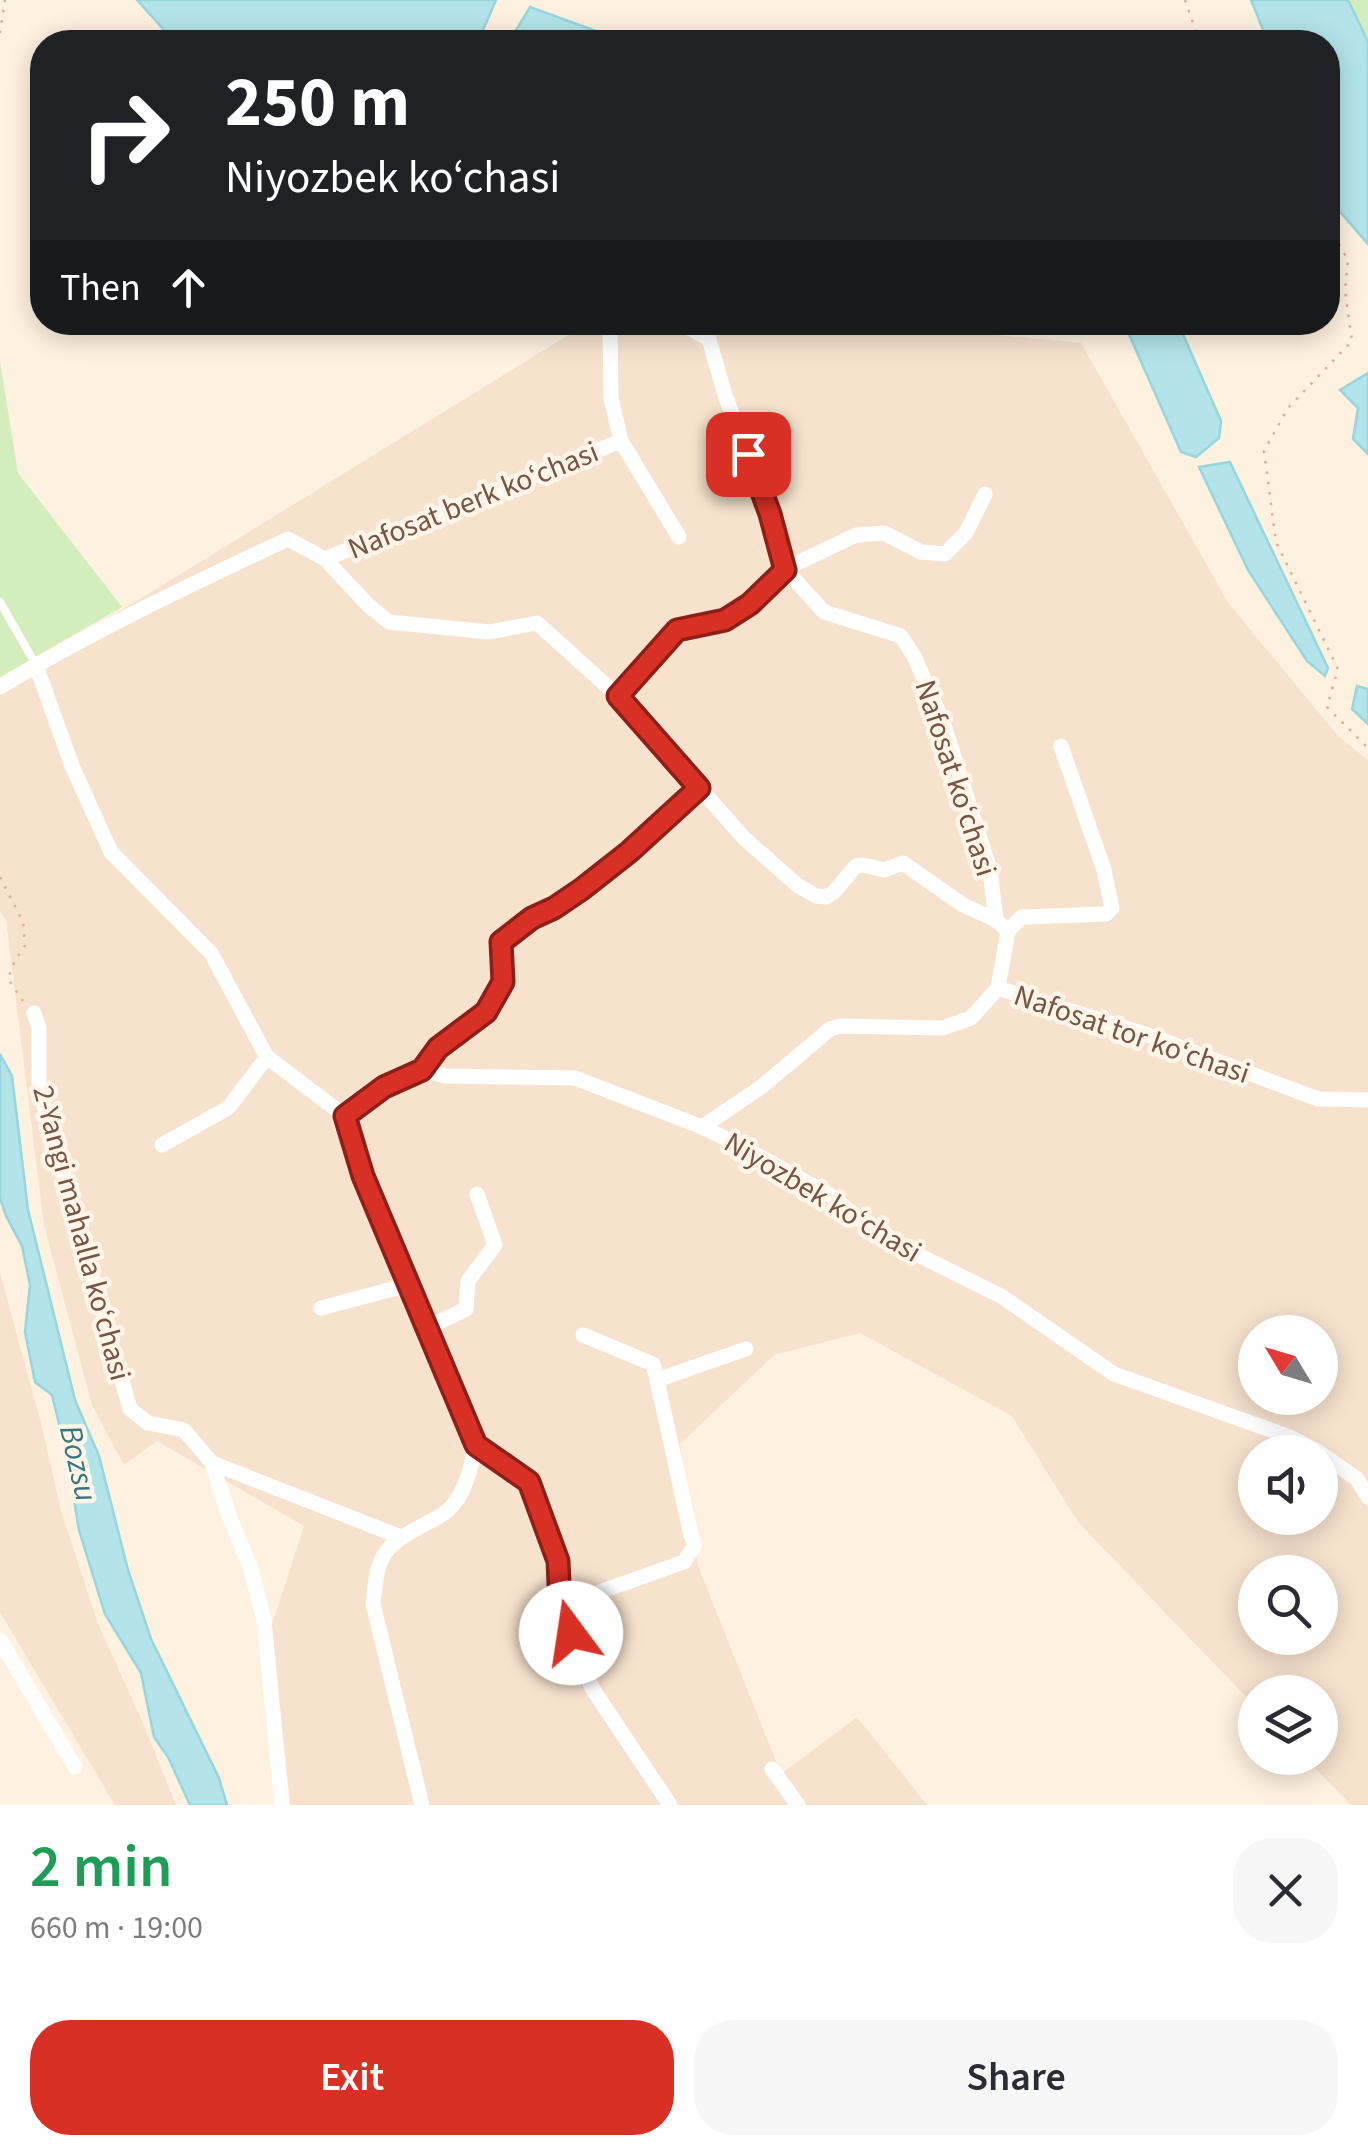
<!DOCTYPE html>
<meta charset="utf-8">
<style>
:root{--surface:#fff;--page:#f7f7f7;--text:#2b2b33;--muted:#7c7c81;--accent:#d93025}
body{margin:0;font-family:"Source Sans 3",sans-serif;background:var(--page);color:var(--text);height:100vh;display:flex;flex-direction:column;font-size:38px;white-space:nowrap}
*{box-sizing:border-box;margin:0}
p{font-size:32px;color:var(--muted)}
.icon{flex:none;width:55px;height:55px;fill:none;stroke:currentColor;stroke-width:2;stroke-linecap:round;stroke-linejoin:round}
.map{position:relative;height:1805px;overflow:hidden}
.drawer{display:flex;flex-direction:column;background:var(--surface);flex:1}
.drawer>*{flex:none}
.banner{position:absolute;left:30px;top:30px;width:1310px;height:305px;border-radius:40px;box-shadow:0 5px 25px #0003;background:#202124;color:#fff;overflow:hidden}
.needle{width:65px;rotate:308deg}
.controls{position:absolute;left:1238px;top:1315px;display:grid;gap:20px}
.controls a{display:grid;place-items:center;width:100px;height:100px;border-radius:50%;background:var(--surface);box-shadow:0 5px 25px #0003;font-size:50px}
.pin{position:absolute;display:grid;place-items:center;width:85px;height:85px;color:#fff;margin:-42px;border-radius:20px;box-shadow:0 5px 15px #0006}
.me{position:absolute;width:110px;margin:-55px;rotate:346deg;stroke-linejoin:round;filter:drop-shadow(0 0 8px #0008)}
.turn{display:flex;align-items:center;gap:35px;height:210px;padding:0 30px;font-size:45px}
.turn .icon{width:130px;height:130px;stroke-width:2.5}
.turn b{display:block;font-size:70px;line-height:85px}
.then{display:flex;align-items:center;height:95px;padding:0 30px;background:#0003;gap:20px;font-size:38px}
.round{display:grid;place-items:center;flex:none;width:105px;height:105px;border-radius:40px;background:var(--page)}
.overview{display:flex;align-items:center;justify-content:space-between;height:170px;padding:0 30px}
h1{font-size:60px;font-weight:600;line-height:75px;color:#1e9e55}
.primary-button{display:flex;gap:20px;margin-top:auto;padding:20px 30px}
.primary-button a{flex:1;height:115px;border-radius:40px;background:var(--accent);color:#fff;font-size:40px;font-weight:600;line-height:115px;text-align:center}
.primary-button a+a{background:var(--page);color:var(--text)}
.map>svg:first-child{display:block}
.residential{fill:#f6e2cd;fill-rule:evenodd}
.green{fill:#d3edbd}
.water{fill:#b3e4e9;stroke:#98d5dc;stroke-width:2.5}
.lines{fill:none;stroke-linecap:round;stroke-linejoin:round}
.path{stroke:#dbaf98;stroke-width:2.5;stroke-dasharray:2.5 8;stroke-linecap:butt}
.service{stroke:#fff;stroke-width:8}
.minor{stroke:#fff;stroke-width:15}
.route-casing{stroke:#8d1f18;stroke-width:25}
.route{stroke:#d93025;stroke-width:18}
.labels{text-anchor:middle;stroke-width:9;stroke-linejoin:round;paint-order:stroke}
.street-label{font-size:30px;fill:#775445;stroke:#fff5e8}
.water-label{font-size:32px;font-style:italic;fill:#37767e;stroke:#fff5e8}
</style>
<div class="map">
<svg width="1368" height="1805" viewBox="0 0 1368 1805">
<rect width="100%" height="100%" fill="#fef1e0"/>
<g class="residential">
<path d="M865,322l216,21 148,261 110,133 29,23v1045h-17l-46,-47h15v-66h-65v14l-177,-184 -66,-106 -152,-83 -86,22 -94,89 18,122 83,208 76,-57 70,88h-639l2,-6 -20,-168 34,-105 -147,-85 -33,24 -32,-60 -48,-180 -38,-305 -6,-9v-231l132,-76 456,-281zM1255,1332h65v66h-65zM1255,1452h65v66h-65zM1255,1572h65v66h-65z"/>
<path d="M0,1273l42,154 19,84 37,113 44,97 34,84h-61l-115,-193z"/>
</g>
<g class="green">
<path d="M1348,0h20v41z"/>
<path d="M0,362l18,111 104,134 -122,70z"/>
</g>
<g class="water">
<path d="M137,0h359l-18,42h-303z"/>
<path d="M1251,0h97l20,42v202l-32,-37 -8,-20v-145h-60z"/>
<path d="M530,7l96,35h-117z"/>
<path d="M954,323h127l1,7z"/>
<path d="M1124,323h54l43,98 -2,17 -23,19 -15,-5z"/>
<path d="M1368,373v81l-15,-15 5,-31 -18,-18z"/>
<path d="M1230,462l98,206 -3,8 -18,-15 -59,-91 -49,-103z"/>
<path d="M1357,686l11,3v35l-16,-15z"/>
<path d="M0,1054l12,22 16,134 47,190 24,56 29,114 23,69 68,139 8,27h-37l-22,-48 -14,-20 -13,-64 -36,-59 -26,-84 -13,-78 -14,-57 -17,-13 -10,-50 5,-47 -8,-39 -16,-30 -6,-18z"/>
</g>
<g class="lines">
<g class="path">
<path d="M1185,0l13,37 7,5"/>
<path d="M0,33l5,-33"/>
<path d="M1328,226l20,34 -3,30 7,51 -64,67 -24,43 12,91 62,127 -11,38 41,41"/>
<path d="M0,877l23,45 2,24 -10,14 -7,19 15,22"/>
</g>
<path class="service" d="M0,602l36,63"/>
<g class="minor">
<path d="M613,322l-3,4 1,72 10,43 58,96"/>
<path d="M653,322l34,5 22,12 16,56 45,119 15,55 39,43 77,24 13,20 29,66 47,148 6,50"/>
<path d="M325,559l296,-118"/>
<path d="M36,665l36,101 39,86 100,101 56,104 78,59"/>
<path d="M0,687c92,-56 190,-102 288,-148l37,20 43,46 21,17 100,10 48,-9 81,73 126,142 53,47 19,11 10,1 7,-4 23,-27 7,-1 21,5 19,-7 60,42 33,15 12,11 -10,57"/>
<path d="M618,696l59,-66 48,-10 26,-16 34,-35 71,-34 28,-2 37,19 24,2 21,-21 19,-39"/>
<path d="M1008,931l14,-14 84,-3 6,-6 -8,-38 -43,-124"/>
<path d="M998,988l153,48 167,63 50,1"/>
<path d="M34,1013l5,15v60l91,321 18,14 36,7 28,33 189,74"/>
<path d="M422,1070l16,-22 48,-36 17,-30 -2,-40 31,-24 22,-9 28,-20 47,-37 70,-63"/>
<path d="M345,1116l39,-29 38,-17 24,6 129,2 127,49 35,17 93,51 50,41 121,60 113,78 176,63 29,15"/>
<path d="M345,1116l18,60 113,269 53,37 28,79 3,45 32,82 78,117"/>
<path d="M702,1127l58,-39 70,-59 10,-3 103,2 28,-10 27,-30"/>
<path d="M162,1145l66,-37 39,-51"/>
<path d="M321,1308l87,-23"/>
<path d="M427,1328l39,-19 2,-28 27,-36 -18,-51"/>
<path d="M583,1335l70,29 4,16"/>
<path d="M1320,1453l37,26 11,18"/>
<path d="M212,1463l17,52 22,54 13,51 18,185"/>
<path d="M560,1606l124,-44 11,-17 -4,-10 -34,-155 89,-31"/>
<path d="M0,1640l75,127"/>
<path d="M772,1769l26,36"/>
<path d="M422,1805l-49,-201c5,-51 9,-57 54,-81 10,-5 19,-9 26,-18 14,-17 18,-39 23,-60"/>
</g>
</g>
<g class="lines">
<defs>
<path id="route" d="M571,1633l-11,-27 -2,-45 -29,-79 -53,-37 -113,-269 -18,-60 39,-29 38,-17 16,-22 48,-36 17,-30 -2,-40 31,-24 22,-10 28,-19 47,-37 70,-64 -81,-92 59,-66 48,-10 25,-16 35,-34 -15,-56 -22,-60"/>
</defs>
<use href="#route" class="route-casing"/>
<use href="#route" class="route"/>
</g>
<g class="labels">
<g class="street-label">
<text transform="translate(473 500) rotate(-22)" y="10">Nafosat berk ko‘chasi</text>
<text transform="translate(956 778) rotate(72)" y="10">Nafosat ko‘chasi</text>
<text transform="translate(1132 1034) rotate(19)" y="10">Nafosat tor ko‘chasi</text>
<text transform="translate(823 1197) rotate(31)" y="10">Niyozbek ko‘chasi</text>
<text transform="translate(82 1233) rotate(75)" y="10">2-Yangi mahalla ko‘chasi</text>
</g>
<g class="water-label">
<text transform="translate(79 1463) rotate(77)" y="11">Bozsu</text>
</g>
</g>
</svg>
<div class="controls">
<a><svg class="needle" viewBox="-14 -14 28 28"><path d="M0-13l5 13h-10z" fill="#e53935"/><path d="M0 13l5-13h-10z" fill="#7c7c81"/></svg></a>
<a><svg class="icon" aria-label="sound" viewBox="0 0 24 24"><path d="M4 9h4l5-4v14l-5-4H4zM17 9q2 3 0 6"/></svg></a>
<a><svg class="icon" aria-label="search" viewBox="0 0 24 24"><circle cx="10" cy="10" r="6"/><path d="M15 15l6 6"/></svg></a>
<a><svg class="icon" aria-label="layers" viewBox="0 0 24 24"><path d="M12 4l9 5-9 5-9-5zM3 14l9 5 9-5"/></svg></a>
</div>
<div class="pin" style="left:748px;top:454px;background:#d93025"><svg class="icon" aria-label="arrive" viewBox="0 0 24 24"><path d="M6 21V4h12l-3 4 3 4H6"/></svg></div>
<svg class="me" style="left:571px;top:1633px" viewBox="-20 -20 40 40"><circle r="19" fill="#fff"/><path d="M0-13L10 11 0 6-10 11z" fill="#d93025"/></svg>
<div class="banner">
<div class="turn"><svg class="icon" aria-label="right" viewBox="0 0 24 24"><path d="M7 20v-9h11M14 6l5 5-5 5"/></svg><div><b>250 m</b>Niyozbek ko‘chasi</div></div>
<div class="then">Then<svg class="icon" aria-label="ahead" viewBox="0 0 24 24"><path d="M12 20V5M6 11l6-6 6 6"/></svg></div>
</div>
</div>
<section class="drawer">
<div class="overview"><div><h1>2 min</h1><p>660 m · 19:00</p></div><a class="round"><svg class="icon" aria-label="close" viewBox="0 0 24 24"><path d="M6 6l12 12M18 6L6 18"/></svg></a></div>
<div class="primary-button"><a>Exit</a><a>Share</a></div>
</section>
